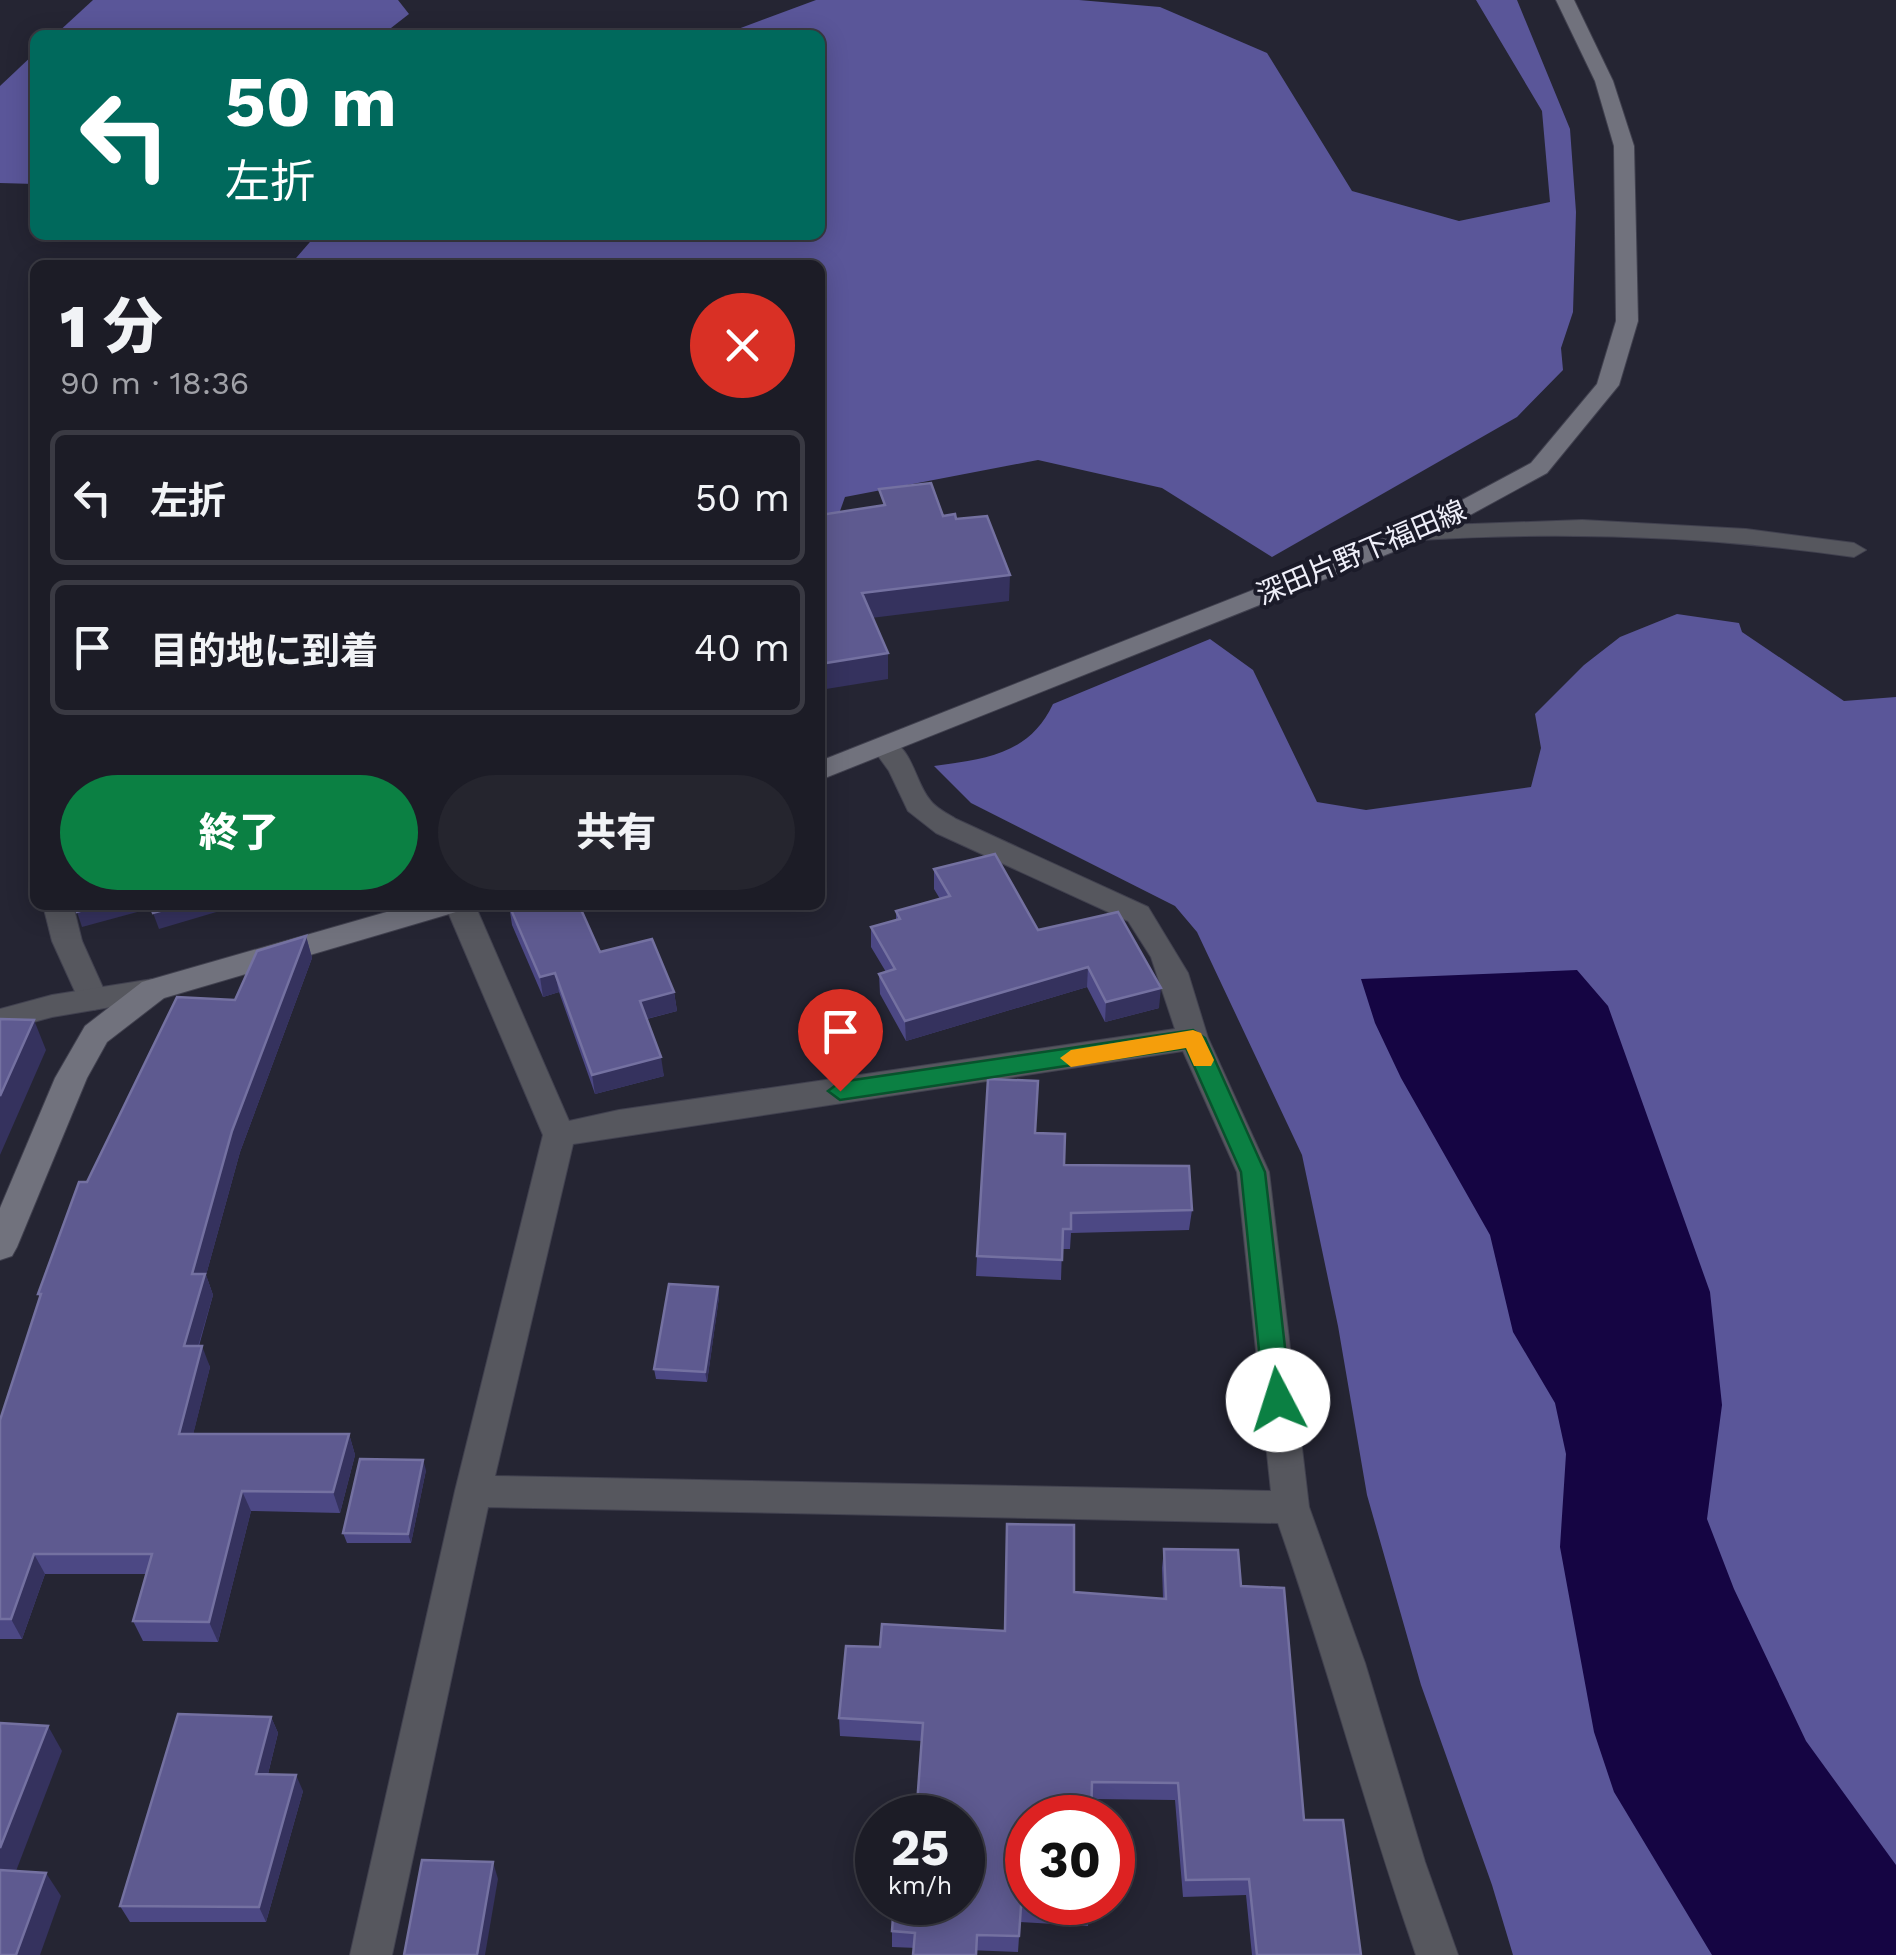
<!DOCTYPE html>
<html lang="ja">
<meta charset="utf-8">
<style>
:root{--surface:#1c1c26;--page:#25252e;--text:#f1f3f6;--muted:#a0a1a7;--line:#3a3a43;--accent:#0b8043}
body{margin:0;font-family:"Work Sans","Noto Sans JP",sans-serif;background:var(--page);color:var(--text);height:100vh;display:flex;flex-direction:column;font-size:38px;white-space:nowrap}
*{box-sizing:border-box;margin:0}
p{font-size:32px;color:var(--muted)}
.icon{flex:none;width:55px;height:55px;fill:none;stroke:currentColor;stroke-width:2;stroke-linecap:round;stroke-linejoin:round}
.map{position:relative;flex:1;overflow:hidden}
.sheet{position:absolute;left:30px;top:260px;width:795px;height:650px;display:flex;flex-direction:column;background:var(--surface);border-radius:15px;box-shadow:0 5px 25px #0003,0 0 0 2px var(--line)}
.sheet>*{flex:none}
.banner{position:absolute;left:30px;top:30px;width:795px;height:210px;border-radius:15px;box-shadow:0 5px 25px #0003,0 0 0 2px var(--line);background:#00695c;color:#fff;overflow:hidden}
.speed{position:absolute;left:855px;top:1795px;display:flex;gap:20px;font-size:50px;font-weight:700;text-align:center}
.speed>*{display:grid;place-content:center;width:130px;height:130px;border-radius:50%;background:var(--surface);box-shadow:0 5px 25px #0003,0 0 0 2px var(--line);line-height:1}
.speed small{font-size:25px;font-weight:400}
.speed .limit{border:15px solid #d22;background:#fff;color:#111}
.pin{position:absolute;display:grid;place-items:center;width:85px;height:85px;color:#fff;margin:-102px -42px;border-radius:50% 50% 50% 0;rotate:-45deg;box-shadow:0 0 10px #0007}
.pin .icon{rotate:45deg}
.me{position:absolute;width:110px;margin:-55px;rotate:355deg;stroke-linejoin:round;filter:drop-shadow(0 0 8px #0008)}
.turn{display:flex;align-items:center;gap:35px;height:210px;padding:0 30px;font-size:45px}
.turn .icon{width:130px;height:130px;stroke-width:2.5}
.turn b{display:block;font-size:70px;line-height:85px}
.round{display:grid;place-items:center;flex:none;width:105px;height:105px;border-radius:52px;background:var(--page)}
.summary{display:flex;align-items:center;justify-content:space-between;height:170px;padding:0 30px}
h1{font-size:60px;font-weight:800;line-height:75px}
.cta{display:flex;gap:20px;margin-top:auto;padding:20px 30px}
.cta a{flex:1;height:115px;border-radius:60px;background:var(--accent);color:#fff;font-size:40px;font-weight:800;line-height:115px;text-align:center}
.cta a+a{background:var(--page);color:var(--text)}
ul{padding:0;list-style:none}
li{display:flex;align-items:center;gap:30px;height:135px;margin:0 20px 15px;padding:0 10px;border:5px solid var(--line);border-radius:15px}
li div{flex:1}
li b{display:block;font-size:38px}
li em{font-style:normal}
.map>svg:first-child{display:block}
.forest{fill:#5a5699}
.water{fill:#150543}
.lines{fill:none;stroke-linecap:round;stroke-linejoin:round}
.service-casing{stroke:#41414f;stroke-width:2}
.minor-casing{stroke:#41414f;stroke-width:2}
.secondary-casing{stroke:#41414f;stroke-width:2}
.service{fill:#56575e;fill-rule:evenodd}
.minor{fill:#56575e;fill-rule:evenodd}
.secondary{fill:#71727d;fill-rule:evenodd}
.wall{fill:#4c4884}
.shaded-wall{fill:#35325e}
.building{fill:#5e5a90;stroke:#7471a1;stroke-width:2.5}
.route{fill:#0b8043;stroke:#07532c;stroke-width:2.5}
.slow{fill:#f59e0b}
.labels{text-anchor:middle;stroke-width:8;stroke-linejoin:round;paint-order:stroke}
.far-street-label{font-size:28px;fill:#efeff9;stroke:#1b1b29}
</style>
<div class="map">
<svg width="1896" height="1955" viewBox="0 0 1896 1955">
<rect width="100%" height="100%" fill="#252533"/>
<g class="forest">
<path d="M93,0h305l11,14 -27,21h-327z"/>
<path d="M816,0h263l81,7 107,46 85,138 107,30 91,-19 -8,-91 -66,-111h41l53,129 6,83 -3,100 -12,36 2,22 -46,47 -245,140 -110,-69 -124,-28 -193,37 -20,56 -5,-7v-281h-530l26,-30h504v-200h-98z"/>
<path d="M35,53v131l-35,-1v-97z"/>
<path d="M1677,614l62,9 3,9 102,69 52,-4v1258h-383l-21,-70 -71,-200 -54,-190 -29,-169 -36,-171 -105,-223 -22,-26 -204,-103 -37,-37c51,-7 95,-11 119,-62l157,-65 43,31 64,132 49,8 165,-23 10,-39 -6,-34 49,-49 36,-28z"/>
</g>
<path class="water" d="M1577,970l31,36 102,286 12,113 -15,114 27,70 72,152 90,124v90h-184l-98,-163 -20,-60 -34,-185 6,-93 -11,-51 -42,-71 -23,-97 -89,-157 -26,-55 -14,-44z"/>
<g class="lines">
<defs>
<path id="service" d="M43,905h30l9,36 26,58 -4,8 -11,3 -11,-3 -30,-66z"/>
<g id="minor">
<path d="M1582,520l164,9 108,14 12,7 -12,7c-145,-21 -289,-26 -435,-17l-12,-7 12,-7z"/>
<path d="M884,737c29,8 30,44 46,63 6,8 18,14 26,19l192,88 40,66 20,65 61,134 40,335 56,156 60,199 33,93h-42c-50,-143 -88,-289 -138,-432l-790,-16 -96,448h-42l105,-464 88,-356 -98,-230h30l94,216 50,-11 556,-81 -24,-72 -23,-36 -192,-88 -28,-22 -19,-40 -18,-25zM1183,1051l54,121 34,319 -776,-15 78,-332z"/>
<path d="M153,979l11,3 4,8 -4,8 -112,19 -52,14v-22l52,-14z"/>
</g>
<g id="secondary">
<path d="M1556,0h18l39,81 21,65 4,175 -19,64 -72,88 -119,65 -608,242v-19l590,-233 121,-65 66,-79 19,-63 -2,-175 -19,-65z"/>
<path d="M411,905h50l-5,7 -292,86 -57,44 -20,36 -70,169 -5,9 -12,4v-52l55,-130 30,-52 57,-44z"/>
</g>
</defs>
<use href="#service" class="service-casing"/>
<use href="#minor" class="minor-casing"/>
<use href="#secondary" class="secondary-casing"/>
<use href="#service" class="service"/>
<use href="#minor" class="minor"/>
<use href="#secondary" class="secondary"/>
</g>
<g class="wall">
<path d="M934,869l104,61 121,78 -54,14 -18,-35 -181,54 -26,-47 -1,-20 7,-2 -15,-25v-20l25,-7v-9l44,-12 -6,-10z"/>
<path d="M509,905l165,87 3,19 -30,8 17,57 -69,18 -36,-102 -16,5 -31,-72z"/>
<path d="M306,936l6,22 -72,194 -34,123 7,20 -14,51 11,21 -17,67h156l6,21 -15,58 -89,-2 -33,131 -75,-1 -10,-20 14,-47h-102l-23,65h-22v-219l40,-122 -2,-4 49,-112 148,-182z"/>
<path d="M1035,1133l29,32 128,45 -3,20 -118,3 -1,16h-8l-1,31 -85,-4 1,-20z"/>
<path d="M718,1287l1,10 -12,85 -51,-3 -2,-10z"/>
<path d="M426,1470l-15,73h-64l-4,-10z"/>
<path d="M1164,1549l77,37 63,234 57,135h-109l-6,-60 -63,2 -8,-97 -83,-1 -4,127 -68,-4 -2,30 -126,-5v-16l70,-29 -40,-161 -82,-5 -1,-18 41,-71 125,-16 69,-39 89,7 -1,-31z"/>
<path d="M271,1717l7,16 -10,41 35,17 -37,131h-136l-10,-16z"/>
</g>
<g class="shaded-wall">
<path d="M1010,575l-1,26 -146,18 -1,-26z"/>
<path d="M888,653v26l-68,11v-26z"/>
<path d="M100,905h50l2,3 -70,19 -5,-15z"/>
<path d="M181,905h59l-81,24 -6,-16z"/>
<path d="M306,936l6,22 -72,194 -34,123 7,20 -21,72 -8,-21 8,-72 40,-143z"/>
<path d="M1088,967l-1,20 -181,54 -1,-20z"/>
<path d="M555,973l4,19 -16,5 -3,-20z"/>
<path d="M1161,988l-2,20 -54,14 1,-20z"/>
<path d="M674,992l3,19 -35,9 -2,-19z"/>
<path d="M34,1020l12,30 -46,105v-59z"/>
<path d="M661,1057l3,19 -69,18 -3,-19z"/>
<path d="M718,1287l1,10 -12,85 -2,-10z"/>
<path d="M202,1346l8,21 -22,88 -9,-21z"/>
<path d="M349,1434l6,21 -15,58 -7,-21z"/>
<path d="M423,1460l3,10 -15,73 -3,-9z"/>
<path d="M242,1491l9,20 -33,131 -9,-20z"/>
<path d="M34,1554l11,20 -23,65 -11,-20z"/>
<path d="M271,1717l7,16 -14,57 -8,-16z"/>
<path d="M48,1726l14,25 -54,141 -8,-11v-33z"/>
<path d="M296,1775l7,16 -37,131 -7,-15z"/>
<path d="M493,1862l5,17 -13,76h-8z"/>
<path d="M46,1873l15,23 -21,59h-24z"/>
</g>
<g class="building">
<path d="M931,483l12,33 12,-2 1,5 31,-3 23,59 -148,18 26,60 -68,11v-149l65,-10 -6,-16z"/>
<path d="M995,854l43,76 80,-18 43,76 -55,14 -18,-35 -183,54 -26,-47 16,-5 -24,-42 29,-8 -4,-8 54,-15 -16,-27z"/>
<path d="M76,905h24l-23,7z"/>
<path d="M150,905h31l-28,8z"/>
<path d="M509,905h70l21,47 52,-13 22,53 -34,9 21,56 -69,18 -37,-102 -15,4z"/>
<path d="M306,936l-74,195 -40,143h13l-21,72h18l-23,88h170l-16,58 -91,-1 -33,131 -76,-1 19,-67h-118l-23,65h-11v-199l41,-126h-3l41,-112h8l90,-185 58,3 22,-49z"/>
<path d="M0,1019l34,1 -34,76z"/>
<path d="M988,1079l50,2 -3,52 30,1 -1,31 125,1 3,44 -121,3v16h-8l-1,31 -85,-4z"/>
<path d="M669,1284l49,3 -13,85 -51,-3z"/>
<path d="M360,1459l63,1 -15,74 -65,-1z"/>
<path d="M1007,1524l67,1v67l92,7 -2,-50 74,1 3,36 43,2 20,232h39l18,135h-104l-8,-76 -63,1 -8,-97 -86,-1 -1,36h-63v84h62v8l-69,-4 -2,30 -42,-1 -1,20h-63l2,-22 -23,-2 2,-29h68v-84h-46l7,-95 -84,-5 7,-72 34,1 2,-23 123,7z"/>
<path d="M178,1714l93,3 -15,57 40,1 -37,132 -139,-1z"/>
<path d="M0,1723l48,3 -48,122z"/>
<path d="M422,1860l71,2 -16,93h-73z"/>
<path d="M0,1870l46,3 -30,82h-16z"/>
</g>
<path class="route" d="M1193,1030l12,8 60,134 26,228 -4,8 -9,4 -10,-4 -4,-8 -23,-228 -55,-124 -346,52 -12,-9 12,-9z"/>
<path class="slow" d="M1193,1030l8,3 13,27 -3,6h-17l-8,-18 -115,19 -11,-9 11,-8z"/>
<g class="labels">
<g class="far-street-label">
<text transform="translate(1361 552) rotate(-23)" y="10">深田片野下福田線</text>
</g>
</g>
</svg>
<div class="speed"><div>25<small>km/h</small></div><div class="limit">30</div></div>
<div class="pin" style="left:840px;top:1091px;background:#d93025"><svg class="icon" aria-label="arrive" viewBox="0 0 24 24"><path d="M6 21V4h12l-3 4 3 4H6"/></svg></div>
<svg class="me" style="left:1278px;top:1400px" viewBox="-20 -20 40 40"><circle r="19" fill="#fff"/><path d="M0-13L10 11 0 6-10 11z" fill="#0b8043"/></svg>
<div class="banner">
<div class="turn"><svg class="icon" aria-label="left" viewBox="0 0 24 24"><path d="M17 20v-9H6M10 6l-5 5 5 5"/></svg><div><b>50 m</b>左折</div></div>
</div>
<section class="sheet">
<div class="summary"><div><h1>1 分</h1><p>90 m · 18:36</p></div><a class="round" style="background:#d93025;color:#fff"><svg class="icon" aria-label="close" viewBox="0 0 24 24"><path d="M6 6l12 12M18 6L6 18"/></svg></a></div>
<ul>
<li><svg class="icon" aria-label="left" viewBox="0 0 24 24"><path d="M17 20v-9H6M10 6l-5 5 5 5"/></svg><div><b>左折</b></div><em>50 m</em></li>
<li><svg class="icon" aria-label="arrive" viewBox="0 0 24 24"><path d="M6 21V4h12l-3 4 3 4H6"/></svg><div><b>目的地に到着</b></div><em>40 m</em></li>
</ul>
<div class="cta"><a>終了</a><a>共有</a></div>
</section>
</div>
